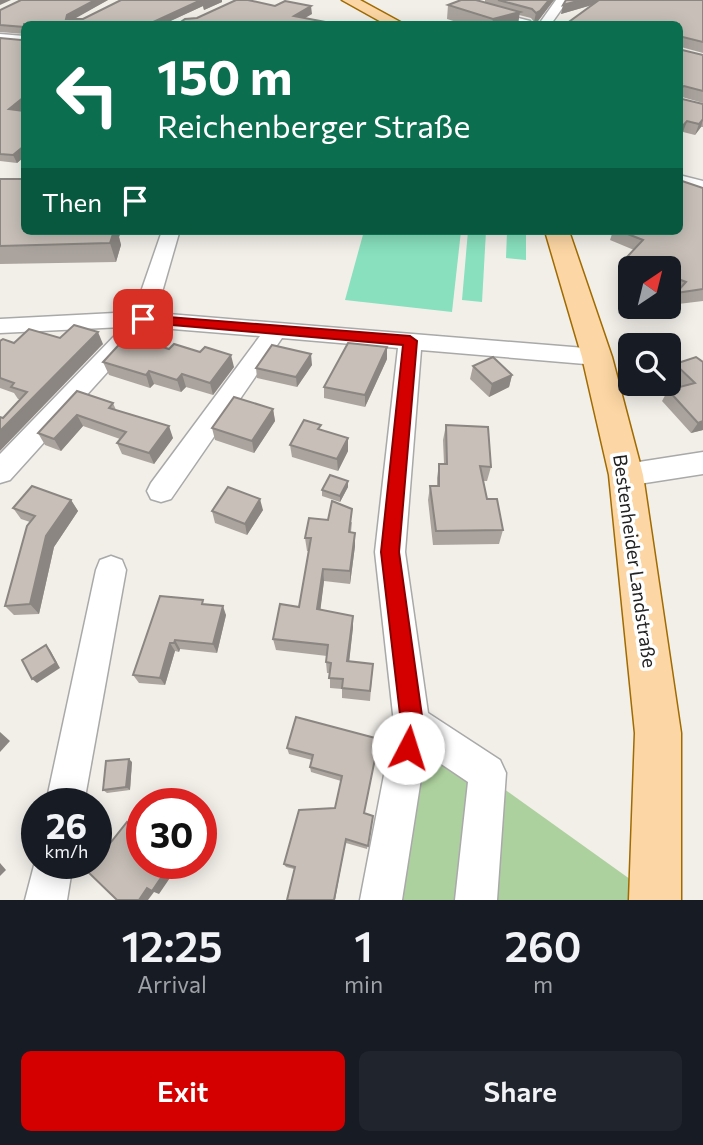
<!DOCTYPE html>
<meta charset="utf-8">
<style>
:root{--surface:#171b24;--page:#20242c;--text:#f1f3f6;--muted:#9ea1a6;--accent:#d40000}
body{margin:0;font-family:Commissioner,sans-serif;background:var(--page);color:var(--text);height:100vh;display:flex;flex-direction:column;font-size:26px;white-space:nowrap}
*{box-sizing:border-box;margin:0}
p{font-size:23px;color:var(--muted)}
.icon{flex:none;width:38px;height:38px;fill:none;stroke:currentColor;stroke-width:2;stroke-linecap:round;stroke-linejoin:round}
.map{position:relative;height:900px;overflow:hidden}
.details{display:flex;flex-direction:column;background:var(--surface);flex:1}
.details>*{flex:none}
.top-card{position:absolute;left:21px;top:21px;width:662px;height:214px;border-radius:10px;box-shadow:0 4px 18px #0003;background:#0b6e4f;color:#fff;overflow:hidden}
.needle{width:46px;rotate:35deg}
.tools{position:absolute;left:618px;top:256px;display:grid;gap:14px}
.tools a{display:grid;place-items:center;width:63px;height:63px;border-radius:10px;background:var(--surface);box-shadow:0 4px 18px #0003;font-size:35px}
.speed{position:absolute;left:21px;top:788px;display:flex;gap:14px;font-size:35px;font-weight:700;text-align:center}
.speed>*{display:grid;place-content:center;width:91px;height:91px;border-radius:50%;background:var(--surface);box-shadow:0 4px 18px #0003;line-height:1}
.speed small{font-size:18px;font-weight:400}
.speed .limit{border:10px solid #d22;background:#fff;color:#111}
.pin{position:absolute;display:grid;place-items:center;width:60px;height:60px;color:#fff;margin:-30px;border-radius:14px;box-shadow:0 4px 10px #0006}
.me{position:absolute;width:77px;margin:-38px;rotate:5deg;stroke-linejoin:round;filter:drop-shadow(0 0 5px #0008)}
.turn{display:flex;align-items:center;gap:24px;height:147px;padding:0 21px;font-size:32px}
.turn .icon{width:91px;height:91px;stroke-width:2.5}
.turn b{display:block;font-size:49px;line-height:60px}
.then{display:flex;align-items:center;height:66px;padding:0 21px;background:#0003;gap:14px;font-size:26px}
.eta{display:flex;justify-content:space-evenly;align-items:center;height:119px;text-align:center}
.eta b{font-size:42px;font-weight:600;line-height:49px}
.action{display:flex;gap:14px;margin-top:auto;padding:14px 21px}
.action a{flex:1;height:80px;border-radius:10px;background:var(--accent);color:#fff;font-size:28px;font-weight:600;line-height:80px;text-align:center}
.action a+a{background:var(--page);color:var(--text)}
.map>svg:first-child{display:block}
.forest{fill:#add19e}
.pitch{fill:#88e0be}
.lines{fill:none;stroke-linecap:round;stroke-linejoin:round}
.minor-casing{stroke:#a9a9a9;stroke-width:3}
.major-casing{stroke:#a06b00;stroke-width:3}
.minor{fill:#fff;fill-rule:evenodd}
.major{fill:#fcd6a4;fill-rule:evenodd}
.wall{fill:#aba49e}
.shaded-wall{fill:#8b8681}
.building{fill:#c7bfb8;stroke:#8b8681;stroke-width:2}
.route{fill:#d40000;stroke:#8a0000;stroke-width:2}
.labels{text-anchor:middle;stroke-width:7;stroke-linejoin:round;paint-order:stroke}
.street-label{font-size:19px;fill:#222;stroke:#fff}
</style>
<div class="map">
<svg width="703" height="900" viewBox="0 0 703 900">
<rect width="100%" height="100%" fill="#f2efe9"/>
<path class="forest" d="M412,723l243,174v3h-274z"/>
<g class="pitch">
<path d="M364,231h97l-9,81 -107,-12z"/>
<path d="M468,231h18l-4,71 -20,-2z"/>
<path d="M507,232l19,2v26l-20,-2z"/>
</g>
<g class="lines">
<defs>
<g id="minor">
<path d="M556,0h12l-17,24h-12z"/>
<path d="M484,9l46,12 2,3h-17l-35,-10v-4z"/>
<path d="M0,34l24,2v8l-24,-2z"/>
<path d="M679,175l24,6v10l-24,-6z"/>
<path d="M162,231l17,2 -23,80 441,36 8,2 4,6 -4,6 -8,2 -176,-15 -16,202 23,161 72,47 6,13 -9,127h-42l13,-118 -43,-29 -23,147h-42l34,-177 -19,-171 23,-204 -116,-10 -111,161 -10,3 -10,-3 -4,-8 4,-8 109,-147 -112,-9 -138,153 -10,3v-29l123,-127 -123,6v-14l134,-7z"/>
<path d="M703,452v22l-77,12 -10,-3 -4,-8 4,-8 10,-3z"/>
<path d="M111,556l11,4 4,10 -42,233h-38l50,-233 4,-10z"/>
<path d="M37,854v9h36l-6,37h-42z"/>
</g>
<g id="major">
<path d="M342,0h18l44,24h-19z"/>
<path d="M545,231h24l43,126 31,118 38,258v167h-52l6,-167 -26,-258 -27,-118z"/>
</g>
</defs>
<use href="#minor" class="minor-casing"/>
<use href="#major" class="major-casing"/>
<use href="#minor" class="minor"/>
<use href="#major" class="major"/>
</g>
<g class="wall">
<path d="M21,0h87l-35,19h10l38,-19h101v2l-18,8 -1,-4 -39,18h-140v83l-3,3 3,1v46l-7,6 -17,-2v-123l21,2 3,-3v-3l-24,-2v-22z"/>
<path d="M485,0h69l-16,21 -4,1 -3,-4 -12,-3 -1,9h-55l-16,-5 1,-14 37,-3z"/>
<path d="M566,0h137v53l-22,-6 1,3 21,5v48l-21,-6v2l21,5v23h-2l-6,8 -12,-3 -4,4v-112l-87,-19 -31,9z"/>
<path d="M0,179l24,52 96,3 -1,3 2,8 -5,17 -116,2z"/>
<path d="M703,188v113l-33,4 6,-12 -8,-4v-21h-38v5l-8,-3 4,-12 8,-8 -24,-10 3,-9h66z"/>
<path d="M277,231h38l-1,4z"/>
<path d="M60,338l43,6 -100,74 17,-19h-2l-4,-6 -14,-5v-47l14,2z"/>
<path d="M696,357l7,73 -12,3 -29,-32 6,-11 13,-4 -12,-11 6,-11z"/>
<path d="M387,359l-22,48 -41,-9v-11z"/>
<path d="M103,362l131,5 -21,28 -27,-8 -5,5 -27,-8 -4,4 -41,-13z"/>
<path d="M312,365l-15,22 -40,-9 -1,-10z"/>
<path d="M473,366l39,9 -3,12 -20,10 -19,-18z"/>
<path d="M77,391l36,12 3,7 57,28 -19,26 -32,-10 -5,-11 3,-4 -37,-13 -22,25 -16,-6 -7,-12z"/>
<path d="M273,409l2,12 -21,32 -39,-13 -3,-12z"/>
<path d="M446,425l45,42 -4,14h-4l4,18 16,31 -4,14 -66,1 -5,-45 2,-14h7v-8l2,-14h5l-1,-24z"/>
<path d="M321,430l27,21 -10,20 -46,-14 -2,-12z"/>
<path d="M348,481v6l-8,15 -18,-6v-6z"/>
<path d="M71,500l7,11 -24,36 -15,67 -25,1 -9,-9 25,-84 -9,-3 -8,-11z"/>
<path d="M263,510l-16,25 -32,-12 -3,-12z"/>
<path d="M352,522l-1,10 4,1v13l-5,38 -26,-3 -4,29 33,6v11l-4,34 24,3 -3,37 -28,-3v-9l-12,-1v-15h-3l-1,-11 1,-6 -51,-6 -3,-11 26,-32 10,-56h-2l-2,-13z"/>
<path d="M205,604l21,11 -9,38 -37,-4 -1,3 -4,-1 -10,34 -26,-2 -6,-8z"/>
<path d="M378,745l-14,68 9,3 -6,33 -21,-6 -52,26 -8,-2 -2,-3 51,-56 6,-27 -30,-9 -1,-5 2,-7 -23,-6 -2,-6z"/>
<path d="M132,762l-2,28 -23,3 -4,-3z"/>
</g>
<g class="shaded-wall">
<path d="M0,0h11l-11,5z"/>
<path d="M95,0h13l-39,22 -3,-3 1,-4z"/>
<path d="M201,0h21v2l-18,8 -1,-4 -39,18h-15z"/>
<path d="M549,0h5l-16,21 -4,1 2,-9z"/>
<path d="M581,0h28l-48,14 2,-9z"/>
<path d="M311,6l1,8 -17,10 -1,-8z"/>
<path d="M520,12l-2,12h-26l1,-5z"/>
<path d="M24,97v10l-12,10 -3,-8z"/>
<path d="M703,119l-2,8 -6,8 4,-11z"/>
<path d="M687,121l-4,11 -4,4v-6z"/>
<path d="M24,146v11l-7,6 -4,-8z"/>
<path d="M112,231h7l1,3 -1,3 2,8 -5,17 -6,-19z"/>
<path d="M98,332l5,12 -103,107v-20z"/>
<path d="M387,347v12l-22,48v-12z"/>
<path d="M311,354l1,11 -15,22 -1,-10z"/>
<path d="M231,355l3,12 -21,28 -3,-12z"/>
<path d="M149,371l5,13 -4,4 -4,-13z"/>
<path d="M182,374l4,13 -5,5 -4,-12z"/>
<path d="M512,375l-3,12 -20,10 3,-13z"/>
<path d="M273,409l2,12 -21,32 -2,-12z"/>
<path d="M77,415l6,11 -22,25 -7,-12z"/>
<path d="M703,421v9l-12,3 7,-10z"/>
<path d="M169,426l4,12 -19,26 -5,-11z"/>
<path d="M348,438v13l-10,20 -1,-12z"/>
<path d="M348,481v6l-8,15v-6z"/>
<path d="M260,499l3,11 -16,25 -2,-11z"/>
<path d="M71,500l7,11 -24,36 -15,67 -9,-10 16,-68z"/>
<path d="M355,533v13l-5,38v-13z"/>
<path d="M323,569l1,12 -5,40 -2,-12z"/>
<path d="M223,606l3,9 -9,38 -4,-9z"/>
<path d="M353,616v11l-5,45 -1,-11z"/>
<path d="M175,640l5,9 -1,3 -5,-9z"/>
<path d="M170,643l5,8 -10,34 -5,-7z"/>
<path d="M46,645l4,5 10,18 -23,15 -5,-4z"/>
<path d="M0,732l10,9 -10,11z"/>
<path d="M129,759l3,3 -2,28 -4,-3z"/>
<path d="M127,822l15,12v12l-5,-4z"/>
<path d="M346,839l-11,61h-1z"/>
<path d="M0,863l6,7 -6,6z"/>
<path d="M160,863h3l11,9 -15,22 -5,-2 -6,8h-9z"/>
</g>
<g class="building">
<path d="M21,0h74l-28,15 -1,4h17l38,-19h80l-52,24h-125v73l-15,12 15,2v35l-11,9 -13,-1v-116l21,2 3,-3v-10l-24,-2v-15z"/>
<path d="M236,0h12l27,6 10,-5 26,5 -17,10 42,8h-158l7,-5 12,-1z"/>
<path d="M461,0h15l44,12 -27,7 -45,-14z"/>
<path d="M498,0h51l-9,11 -4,2 -4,-4z"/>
<path d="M566,0h15l-18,5z"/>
<path d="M599,0h104v42l-20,-5 -3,2 2,11 21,5v36l-19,-5 -4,2 2,11 21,5v15l-4,5 -12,-3 -8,9v-44l2,-2h-2v-60h-113z"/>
<path d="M0,179h24v52h90l-4,12 -110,3z"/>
<path d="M679,180l24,8v101l-27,4 10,-11 -18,-7v-7h-18l-24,-10 17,-18 -23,-9h59z"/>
<path d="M74,325l24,7 -98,99v-14l3,1 24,-26 -16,-5 3,-4 -14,-5v-37l3,-2 11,4 15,-14 31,9z"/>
<path d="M127,336l42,13 5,-5 26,8 5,-5 26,8 -21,28 -28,-9 -5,6 -28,-9 -3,4 -43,-13z"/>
<path d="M348,343l39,4 -22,48 -41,-8z"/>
<path d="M272,345l39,9 -15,23 -40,-9z"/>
<path d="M493,357l19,18 -20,9 -19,-18z"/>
<path d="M696,357l7,5v59l-5,2 -30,-33 27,-7 -20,-19z"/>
<path d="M77,391l36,12 -4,5 60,18 -20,27 -32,-10 9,-11 -49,-17 -23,24 -16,-6z"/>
<path d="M234,397l39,12 -21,32 -40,-13z"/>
<path d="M304,420l17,5 -3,4 30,9 -11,21 -47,-14z"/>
<path d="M446,425l42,2 3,40 -11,-1 7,33h10l6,31 -67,1 -6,-45h9v-22h8z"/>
<path d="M330,475l18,6 -8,15 -18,-6z"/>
<path d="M32,486l39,14 -25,36 -16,68 -25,2 22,-80 8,-10 -22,-8z"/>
<path d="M228,487l32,12 -15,25 -33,-13z"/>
<path d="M332,501l20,8 -3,23 6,1 -5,38 -27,-2 -6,40 36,7 -6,45 26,3 -3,27 -28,-3 1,-9 -14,-1 2,-15 -5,-1 2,-17 -55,-6 7,-35 19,3 12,-69h-6l4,-20 19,2z"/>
<path d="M160,596l43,4 -1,4 21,2 -10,38 -38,-4 -1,3h-4l-10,35 -27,-3z"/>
<path d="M46,645l10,18 -24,16 -10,-19z"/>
<path d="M296,717l83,22 -15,74 9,3 -5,30 -22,-7 -12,61h-47l8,-33 -11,-3 15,-54 36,-2 7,-32 -32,-9 3,-12 -26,-7z"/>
<path d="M129,759l-3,28 -23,3 3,-29z"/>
<path d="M127,822l15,14 -5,6 5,4v17h18l7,6 -15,22 -5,-3 -8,12h-22l-29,-28 7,-9h1v-2z"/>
</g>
<path class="route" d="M143,315l267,21 7,5 -18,211 24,171 -7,33 -8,3 -8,-3 -3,-8 4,-25 -20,-171 22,-207 -265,-23v-6z"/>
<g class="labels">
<g class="street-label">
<text transform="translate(635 561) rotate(82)" y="7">Bestenheider Landstraße</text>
</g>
</g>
</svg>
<div class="tools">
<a><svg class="needle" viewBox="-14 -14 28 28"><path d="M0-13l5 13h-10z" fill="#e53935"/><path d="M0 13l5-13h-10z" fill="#9ea1a6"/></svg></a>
<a><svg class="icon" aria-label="search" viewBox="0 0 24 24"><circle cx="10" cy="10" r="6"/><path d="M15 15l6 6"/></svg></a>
</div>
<div class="speed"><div>26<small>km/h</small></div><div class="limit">30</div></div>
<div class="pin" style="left:143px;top:319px;background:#d93025"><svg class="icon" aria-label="arrive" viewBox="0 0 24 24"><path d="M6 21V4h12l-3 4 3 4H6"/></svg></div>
<svg class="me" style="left:408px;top:748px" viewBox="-20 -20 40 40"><circle r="19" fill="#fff"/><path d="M0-13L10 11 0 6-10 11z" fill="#d40000"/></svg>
<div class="top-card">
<div class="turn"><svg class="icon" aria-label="left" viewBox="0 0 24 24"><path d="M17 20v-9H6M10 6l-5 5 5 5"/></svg><div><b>150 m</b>Reichenberger Straße</div></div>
<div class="then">Then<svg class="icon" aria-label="arrive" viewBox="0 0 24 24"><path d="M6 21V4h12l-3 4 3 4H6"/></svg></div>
</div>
</div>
<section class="details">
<div class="eta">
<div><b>12:25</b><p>Arrival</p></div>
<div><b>1</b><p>min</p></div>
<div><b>260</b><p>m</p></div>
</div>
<div class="action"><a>Exit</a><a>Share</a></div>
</section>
